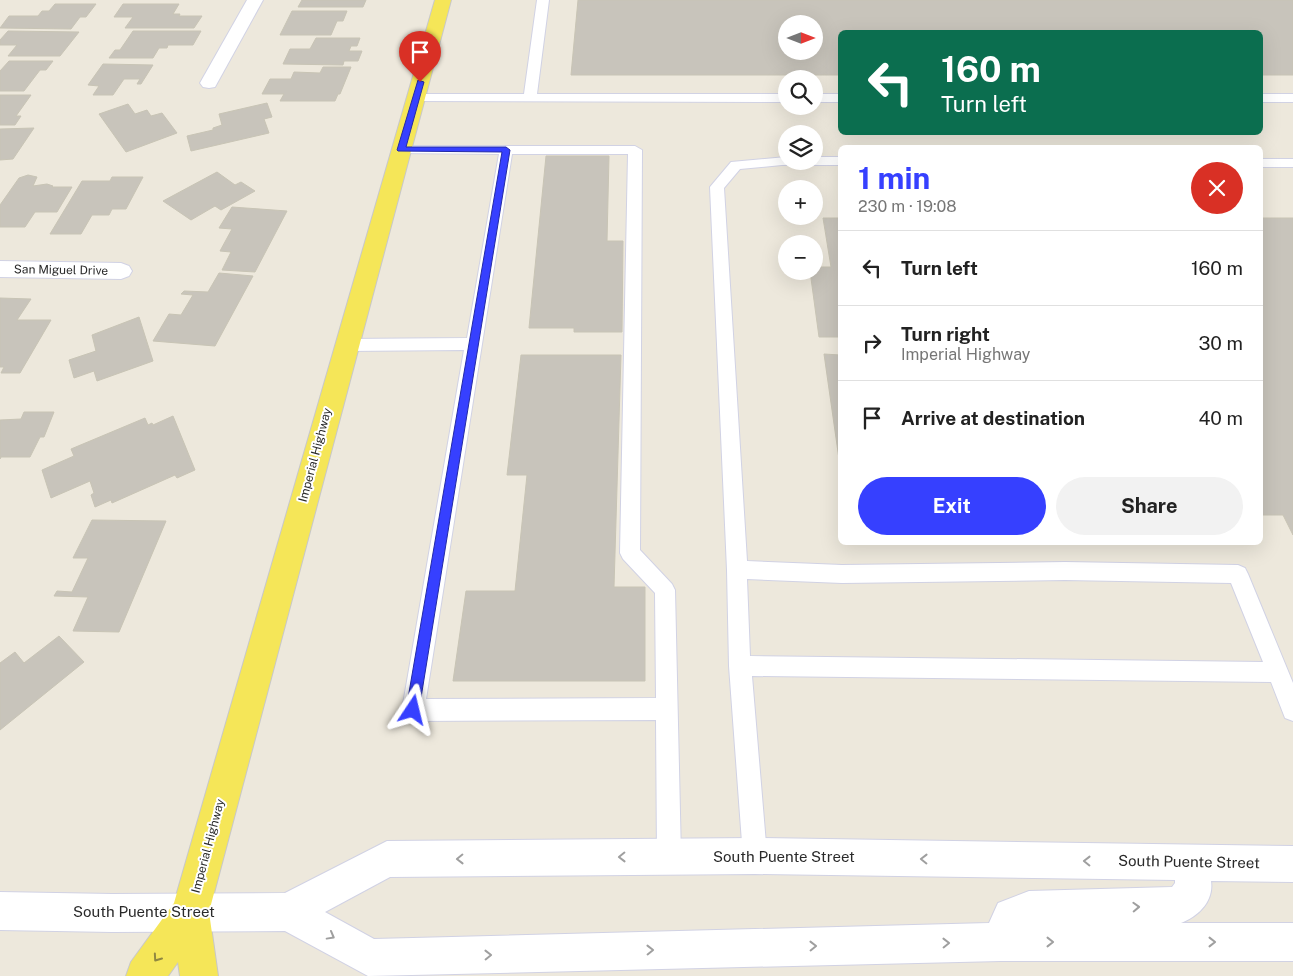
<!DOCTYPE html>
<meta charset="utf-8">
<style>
:root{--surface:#fff;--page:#f2f2f2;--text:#222;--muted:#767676;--line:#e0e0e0;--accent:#3640ff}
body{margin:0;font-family:"Public Sans",sans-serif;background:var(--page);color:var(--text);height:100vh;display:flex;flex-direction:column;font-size:19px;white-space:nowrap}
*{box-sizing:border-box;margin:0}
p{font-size:16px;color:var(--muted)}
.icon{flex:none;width:28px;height:28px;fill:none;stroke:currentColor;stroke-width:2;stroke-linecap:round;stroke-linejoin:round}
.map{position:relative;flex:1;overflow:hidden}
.details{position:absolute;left:838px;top:145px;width:425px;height:400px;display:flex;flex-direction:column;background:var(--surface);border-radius:8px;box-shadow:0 5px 20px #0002}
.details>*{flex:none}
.top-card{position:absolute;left:838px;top:30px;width:425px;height:105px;border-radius:8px;box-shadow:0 5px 20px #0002;background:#0b6e4f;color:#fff;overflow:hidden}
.needle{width:32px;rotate:90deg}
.buttons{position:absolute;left:778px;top:15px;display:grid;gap:10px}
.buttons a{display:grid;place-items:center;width:45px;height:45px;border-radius:50%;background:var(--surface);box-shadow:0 5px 20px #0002;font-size:25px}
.pin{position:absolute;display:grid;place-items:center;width:42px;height:42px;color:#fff;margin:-51px -21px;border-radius:50% 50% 50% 0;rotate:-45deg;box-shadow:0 0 5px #0007}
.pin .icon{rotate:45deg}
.me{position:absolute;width:55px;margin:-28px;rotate:10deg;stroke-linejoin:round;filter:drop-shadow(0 0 4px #0008)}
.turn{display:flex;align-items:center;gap:18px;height:105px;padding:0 20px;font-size:22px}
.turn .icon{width:65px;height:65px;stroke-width:2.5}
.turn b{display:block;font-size:35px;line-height:42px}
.round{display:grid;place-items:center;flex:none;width:52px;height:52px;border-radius:26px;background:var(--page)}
.head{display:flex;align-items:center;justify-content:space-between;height:85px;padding:0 20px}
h1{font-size:30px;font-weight:700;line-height:38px;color:var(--accent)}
.action{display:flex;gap:10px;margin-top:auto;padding:10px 20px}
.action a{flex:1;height:58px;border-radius:30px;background:var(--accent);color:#fff;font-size:20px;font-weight:700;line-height:58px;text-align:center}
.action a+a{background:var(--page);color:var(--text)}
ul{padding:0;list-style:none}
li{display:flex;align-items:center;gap:15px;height:75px;padding:0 20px;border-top:1px solid var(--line)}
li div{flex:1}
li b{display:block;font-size:19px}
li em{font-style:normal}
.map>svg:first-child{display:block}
.building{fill:#c8c4bb;stroke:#c8c4b5;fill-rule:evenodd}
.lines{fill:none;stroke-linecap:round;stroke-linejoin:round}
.service-casing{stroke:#d1d2e4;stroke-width:2}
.minor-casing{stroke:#d1d2e4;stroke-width:2}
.tertiary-casing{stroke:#d1d2e4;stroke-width:2}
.primary-casing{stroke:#c8c8c8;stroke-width:2}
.service{fill:#fff;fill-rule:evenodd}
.minor{fill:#fff;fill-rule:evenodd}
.tertiary{fill:#fff;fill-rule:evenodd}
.primary{fill:#f5e658;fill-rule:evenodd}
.oneway{stroke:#9f9f9f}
.oneway2{stroke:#908841}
.route{fill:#3640ff;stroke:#232aa6}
.labels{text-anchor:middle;stroke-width:4;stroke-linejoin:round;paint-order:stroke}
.street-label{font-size:12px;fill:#2a2a2a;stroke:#fff}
.near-street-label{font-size:15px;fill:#2a2a2a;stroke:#fff}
</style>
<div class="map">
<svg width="1293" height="976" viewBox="0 0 1293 976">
<rect width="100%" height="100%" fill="#ede8dc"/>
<g class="building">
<path d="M302,0h64l-3,7h-65z"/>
<path d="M578,0h715v75h-33v-43h-420v43h-269zM786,24h28v27h-28z"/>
<path d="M55,4h41l-10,13h-6l-9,12 -71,-1 9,-12h29l4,-5h7z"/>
<path d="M123,4h56l-6,10h7l-1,2h23l-8,12h-69l8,-11h-19z"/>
<path d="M292,11h55l-4,10h-6l-6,14h-51z"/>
<path d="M8,31l71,1 -19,24h-52l9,-11h-17v-5z"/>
<path d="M133,31h68l-8,14h-25l-1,3h-8l-6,10h-44l6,-8h5z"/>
<path d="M316,38h44l-3,8h-6l-2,5h13l-4,10h-14l-1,4 -60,-1 7,-15h20z"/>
<path d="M9,61h44l-7,9h-6l-16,21h-24v-20z"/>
<path d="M103,64l50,1 -12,19h-4l3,-5h-16l-11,16h-20l6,-9 -11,-1z"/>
<path d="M323,67h28l-11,27h-2l-3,7h-55l4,-7h-22l8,-15h21l3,-7 26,1z"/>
<path d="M0,95h31l-15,21h5l-6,9h-15z"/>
<path d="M267,103l5,14 -8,2 5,14 -78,18 -4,-15 26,-6v-2l9,-3 -3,-11z"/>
<path d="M128,104l7,10 12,-4 4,6 11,-3 15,20 -51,19 -27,-38z"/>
<path d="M34,128l-21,31 -13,1v-31z"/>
<path d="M546,156h63l-2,85h16l-1,91h-48v-4h-45z"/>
<path d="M217,172l18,13 6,-3 14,9 -34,19 -6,-4 -24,14 -28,-19z"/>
<path d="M28,175l9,2 -4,9 14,-2 6,2 -1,1h20l-15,25h-22l-10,15h-25v-22l19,-27z"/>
<path d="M112,177h31l-17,32h-14l-3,6h-17l-11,19h-31l32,-53h28z"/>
<path d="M232,207l55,4 -32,61 -33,-2 9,-18 -11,-1 12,-22 -13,-1z"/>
<path d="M823,218h17v119h-21l-9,-66h4v-4h17z"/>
<path d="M1260,218h33v317l-10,-20h-23z"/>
<path d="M219,273l34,3 -38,70 -62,-5 16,-27 12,1 12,-20 -12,-1 3,-3 24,1z"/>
<path d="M0,298l31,1 -14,21h34l-31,53h-19l3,-6h-4z"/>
<path d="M139,317l14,44 -56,20 -3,-10 -20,7 -5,-18 27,-9 -4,-16z"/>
<path d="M824,354l16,1v111z"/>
<path d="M521,355h100l-7,232h31v94h-192l13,-90h49l12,-116h-20z"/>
<path d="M24,412h30l-10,25h-4l-10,20h-29l-1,2v-39l21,-1z"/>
<path d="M173,416l22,54 -18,8 -2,-3 -63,28 -1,-3 -16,7 -4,-12 3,-2 -4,-12 -39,17 -9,-28 32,-14 -3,-7 74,-31 3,7 4,-2 1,2z"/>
<path d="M92,520l74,1 -47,111 -46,-1 15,-34 -34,-1 3,-5 15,1 16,-34h-15z"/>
<path d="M59,636l25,26 -84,68v-67l15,-11 9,11z"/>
</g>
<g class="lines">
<defs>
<g id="service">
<path d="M537,0h12l-12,94h249v8l-374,-1 -2,-3 6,-4h108z"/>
<rect x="814" y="94" width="26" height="8"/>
<rect x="1260" y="94" width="33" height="8"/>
<path d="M401,146h234l7,4 -2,400 32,34 3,6 6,267 -3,9 -9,3 -9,-3 -3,-9 -1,-137 -243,1 -8,-3 -3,-8 62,-360 -118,1 -6,-2 -2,-4 2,-4 6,-2 121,-1 32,-184 -103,-1 -2,-3 2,-3zM512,154h116l-8,399 3,6 32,34 1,105 -230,1z"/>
<path d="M786,157v4h28v-4h26v8h-58l-42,4 -16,19 23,373 95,4 223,-3 173,3 7,3 3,6 45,109v38l-8,-3 -14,-36 -519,-6 15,180 -3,9 -9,3 -9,-3 -3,-9 -14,-190 -2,-96 -17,-383 21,-25zM747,579l95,4 223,-3 166,3 32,79 -513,-6z"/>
<rect x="1260" y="159" width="33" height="8"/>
</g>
<g id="minor">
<path d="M247,0h16l-48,87 -6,1 -6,-1 -3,-4z"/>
<path d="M0,261l121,2 8,3 3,5 -3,5 -8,3 -121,-2z"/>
</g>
<path id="tertiary" d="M755,838l538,8v36l-82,-1c3,20 -12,35 -30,42h112v38h-292l-633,15 -83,-45 -173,1 -112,-2v-38l112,2 173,-1 102,-52zM755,874l420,6v3l-3,4 -143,4 -31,12 -9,20 -615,16 -49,-27 65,-35z"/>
<path id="primary" d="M435,0h16l-242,912 9,64h-38l-2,-14 -10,14h-42l5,-14 43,-59z"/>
</defs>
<use href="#service" class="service-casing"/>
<use href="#minor" class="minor-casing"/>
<use href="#tertiary" class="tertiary-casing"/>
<use href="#primary" class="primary-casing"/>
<use href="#service" class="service"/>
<use href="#minor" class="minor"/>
<use href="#tertiary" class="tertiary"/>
<use href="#primary" class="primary"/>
</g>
<defs><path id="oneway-chevron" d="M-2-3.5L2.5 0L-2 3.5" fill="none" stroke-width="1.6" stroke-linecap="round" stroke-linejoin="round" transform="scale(1.25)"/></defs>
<g class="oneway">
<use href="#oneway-chevron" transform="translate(622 857) rotate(179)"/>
<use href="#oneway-chevron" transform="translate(460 859) rotate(179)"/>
<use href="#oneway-chevron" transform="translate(924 859) rotate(-179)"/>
<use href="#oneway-chevron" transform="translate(1087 861) rotate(-179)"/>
<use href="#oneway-chevron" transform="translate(1136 907) rotate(-2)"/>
<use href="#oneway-chevron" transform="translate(331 936) rotate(29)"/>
<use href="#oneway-chevron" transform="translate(1050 942)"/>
<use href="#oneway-chevron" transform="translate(1212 942)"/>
<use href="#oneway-chevron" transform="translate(946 943) rotate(-1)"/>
<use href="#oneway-chevron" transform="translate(813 946) rotate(-1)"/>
<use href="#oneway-chevron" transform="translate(650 950) rotate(-1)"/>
<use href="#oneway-chevron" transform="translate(488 955) rotate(-1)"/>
</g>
<use class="oneway2" href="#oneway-chevron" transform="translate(157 958) rotate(125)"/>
<path class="route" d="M418,80l6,2 -18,65h100l4,3 -91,560 -2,5 -4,1 -5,-1 -2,-5 96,-558 -104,-1 -1,-1z"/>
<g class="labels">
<g class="street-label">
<text transform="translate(61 270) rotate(1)" y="4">San Miguel Drive</text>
<text transform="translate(315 455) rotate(-75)" y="4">Imperial Highway</text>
<text transform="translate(208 846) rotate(-75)" y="4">Imperial Highway</text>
</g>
<g class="near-street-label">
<text x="784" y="862">South Puente Street</text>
<text transform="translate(1189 862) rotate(1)" y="5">South Puente Street</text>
<text x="144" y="917">South Puente Street</text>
</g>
</g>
</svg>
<div class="buttons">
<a><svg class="needle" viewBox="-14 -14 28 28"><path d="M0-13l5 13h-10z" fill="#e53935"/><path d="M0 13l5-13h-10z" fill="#767676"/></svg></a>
<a><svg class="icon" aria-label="search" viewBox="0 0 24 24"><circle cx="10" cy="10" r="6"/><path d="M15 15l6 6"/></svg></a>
<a><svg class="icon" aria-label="layers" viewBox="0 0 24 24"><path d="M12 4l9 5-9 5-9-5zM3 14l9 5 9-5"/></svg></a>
<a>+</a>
<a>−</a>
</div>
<div class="pin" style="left:420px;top:82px;background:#d93025"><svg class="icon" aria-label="arrive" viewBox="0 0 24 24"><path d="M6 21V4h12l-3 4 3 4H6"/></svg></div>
<svg class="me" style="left:413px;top:710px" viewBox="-20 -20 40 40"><path d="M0-17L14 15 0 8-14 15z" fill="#3640ff" stroke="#fff" stroke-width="4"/></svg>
<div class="top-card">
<div class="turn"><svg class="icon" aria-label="left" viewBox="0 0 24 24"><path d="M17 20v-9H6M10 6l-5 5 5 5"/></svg><div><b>160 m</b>Turn left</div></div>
</div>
<section class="details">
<div class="head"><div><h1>1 min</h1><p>230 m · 19:08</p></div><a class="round" style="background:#d93025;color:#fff"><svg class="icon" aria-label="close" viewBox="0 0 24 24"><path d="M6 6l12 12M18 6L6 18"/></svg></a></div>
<ul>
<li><svg class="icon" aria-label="left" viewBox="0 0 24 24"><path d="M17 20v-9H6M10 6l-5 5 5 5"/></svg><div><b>Turn left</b></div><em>160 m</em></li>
<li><svg class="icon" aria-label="right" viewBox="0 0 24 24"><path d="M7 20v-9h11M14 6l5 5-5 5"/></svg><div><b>Turn right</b><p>Imperial Highway</p></div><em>30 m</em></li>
<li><svg class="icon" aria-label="arrive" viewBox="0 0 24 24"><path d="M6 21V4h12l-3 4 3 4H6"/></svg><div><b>Arrive at destination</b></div><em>40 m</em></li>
</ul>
<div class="action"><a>Exit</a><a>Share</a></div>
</section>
</div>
